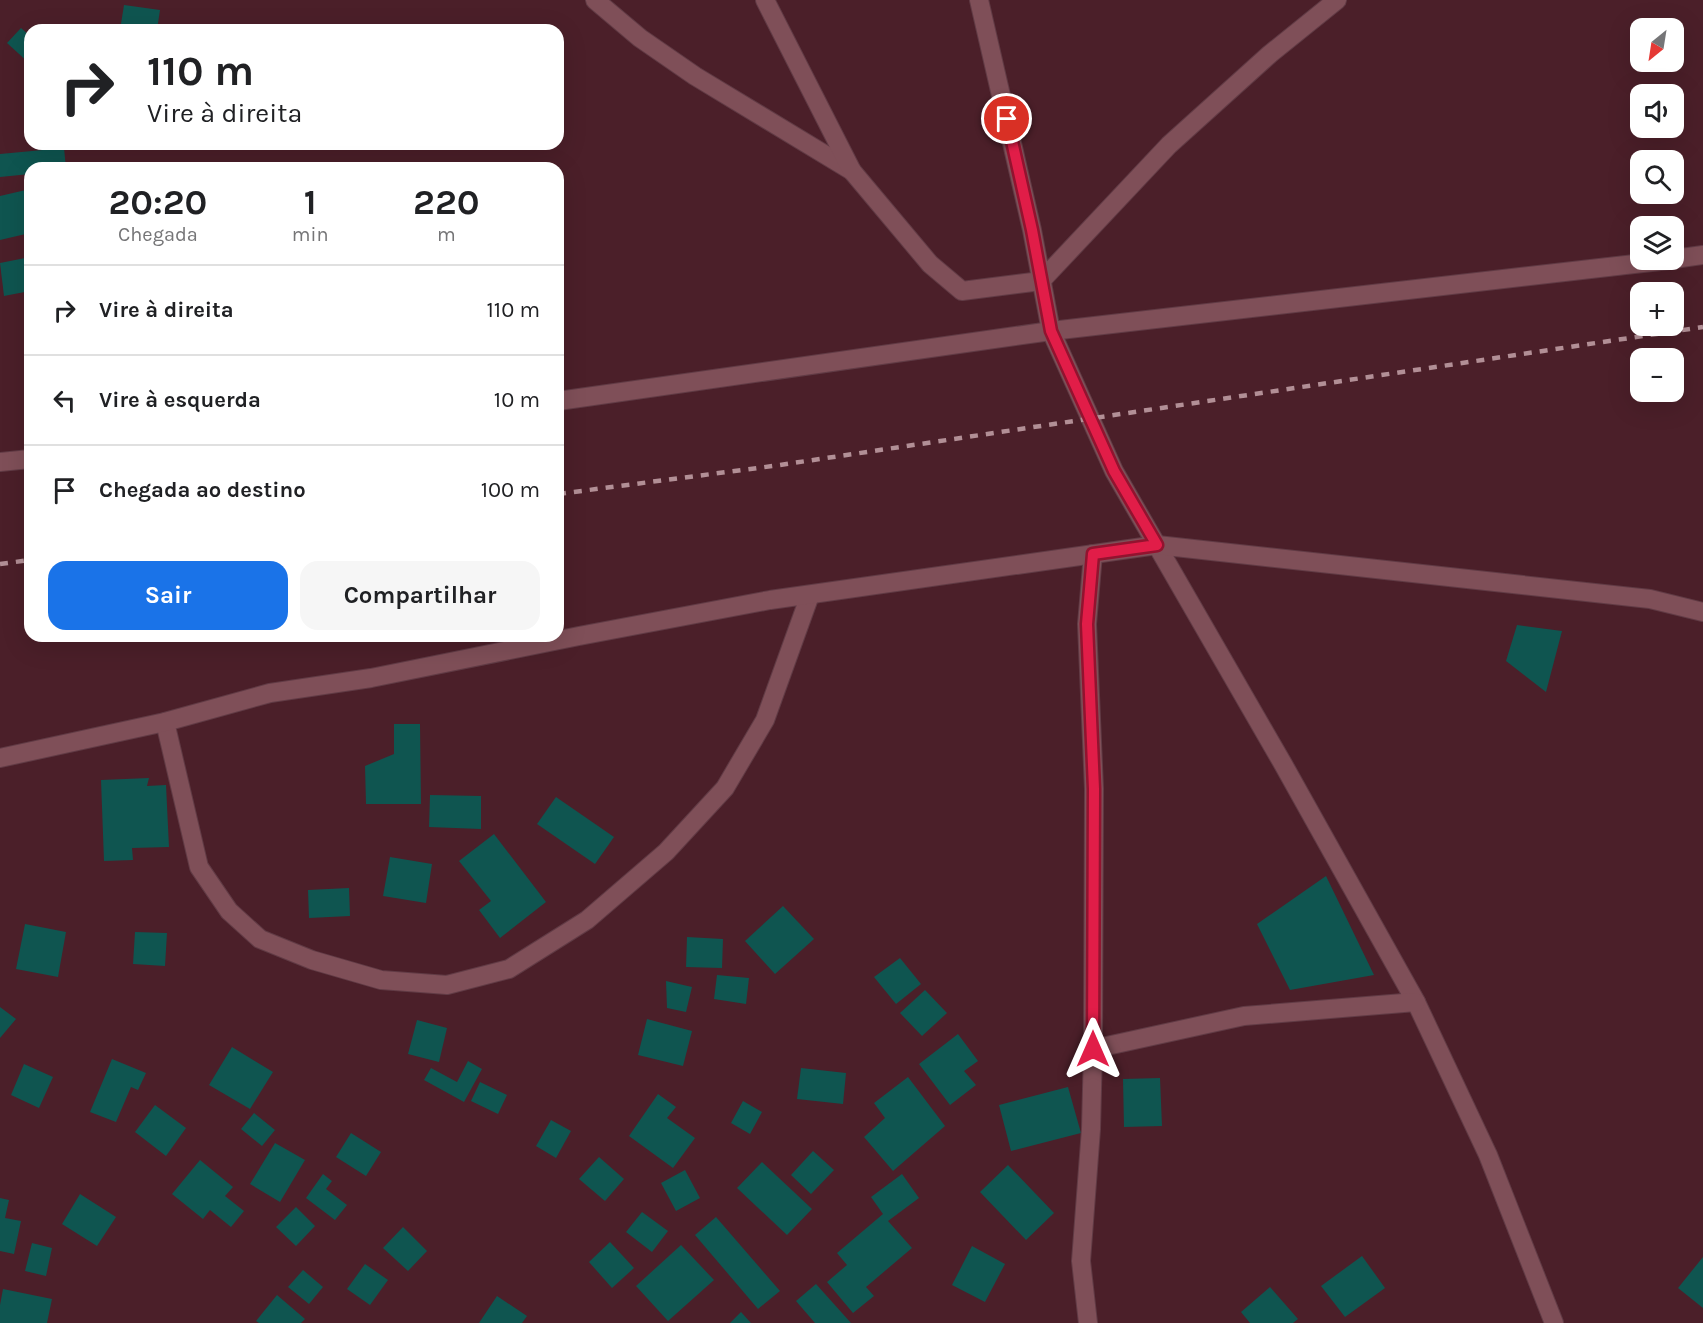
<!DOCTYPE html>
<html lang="pt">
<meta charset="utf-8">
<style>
:root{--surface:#fff;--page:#f6f6f6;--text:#202124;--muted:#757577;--line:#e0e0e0;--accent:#1a73e8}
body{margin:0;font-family:Karla,sans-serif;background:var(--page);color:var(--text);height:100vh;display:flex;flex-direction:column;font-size:22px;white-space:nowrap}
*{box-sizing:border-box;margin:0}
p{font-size:20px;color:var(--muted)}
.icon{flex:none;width:33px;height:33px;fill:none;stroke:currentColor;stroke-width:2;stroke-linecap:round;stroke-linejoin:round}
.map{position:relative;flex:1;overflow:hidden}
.details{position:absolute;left:24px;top:162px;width:540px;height:480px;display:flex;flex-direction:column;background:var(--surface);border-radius:18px;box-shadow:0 6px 24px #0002}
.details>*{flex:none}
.banner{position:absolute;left:24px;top:24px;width:540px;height:126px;border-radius:18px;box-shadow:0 6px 24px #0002;background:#fff;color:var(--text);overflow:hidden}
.needle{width:39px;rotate:210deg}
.buttons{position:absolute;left:1630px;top:18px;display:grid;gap:12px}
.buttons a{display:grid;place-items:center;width:54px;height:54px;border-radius:12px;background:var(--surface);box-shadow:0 6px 24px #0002;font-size:30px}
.pin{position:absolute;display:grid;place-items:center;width:51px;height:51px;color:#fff;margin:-26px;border:3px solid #fff;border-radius:50%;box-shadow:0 2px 6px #0007}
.me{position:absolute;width:66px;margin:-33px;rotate:0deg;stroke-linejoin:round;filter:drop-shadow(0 0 4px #0008)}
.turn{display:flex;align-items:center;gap:21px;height:126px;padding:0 24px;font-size:27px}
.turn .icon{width:78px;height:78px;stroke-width:2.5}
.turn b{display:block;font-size:42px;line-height:51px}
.eta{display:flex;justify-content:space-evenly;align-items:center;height:102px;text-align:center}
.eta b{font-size:36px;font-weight:700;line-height:42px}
.cta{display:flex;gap:12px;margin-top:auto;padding:12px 24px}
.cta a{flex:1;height:69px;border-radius:18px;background:var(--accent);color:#fff;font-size:24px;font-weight:700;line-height:69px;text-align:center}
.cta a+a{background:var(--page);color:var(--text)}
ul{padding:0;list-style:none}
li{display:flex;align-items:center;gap:18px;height:90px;padding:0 24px;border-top:2px solid var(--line)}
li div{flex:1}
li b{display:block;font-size:22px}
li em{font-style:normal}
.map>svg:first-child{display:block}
.building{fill:#0f5550}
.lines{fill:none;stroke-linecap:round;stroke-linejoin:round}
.minor-casing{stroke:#613b45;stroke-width:20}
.tertiary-casing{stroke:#613b45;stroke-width:20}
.minor{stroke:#7f4f58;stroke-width:18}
.tertiary{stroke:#7f4f58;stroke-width:18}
.rail{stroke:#b28f96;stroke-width:4.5;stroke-dasharray:8 8;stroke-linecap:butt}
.route-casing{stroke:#92132f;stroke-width:15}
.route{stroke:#e11d48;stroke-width:10}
</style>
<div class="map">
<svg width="1703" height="1323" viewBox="0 0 1703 1323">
<rect width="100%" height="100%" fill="#4b1f29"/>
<g class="building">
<path d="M124,5l36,5 -3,20h-37z"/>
<path d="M21,28l9,8v28l-23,-21z"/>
<path d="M64,148l2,20h-36v6l-30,3v-23z"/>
<path d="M30,189v44l-30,7v-44z"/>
<path d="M30,257v34l-26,5 -4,-33z"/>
<path d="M1517,625l45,6 -16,61 -40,-31z"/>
<path d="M394,724h26l1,80h-55l-1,-38 29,-12z"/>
<path d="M149,778l-2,8 19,-1 3,62 -37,1 1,12 -29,1 -3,-81z"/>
<path d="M430,795l51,1v33l-52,-2z"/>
<path d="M556,797l58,40 -19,27 -58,-40z"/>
<path d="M494,834l52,68 -46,36 -21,-28 12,-9 -32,-40z"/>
<path d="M390,857l42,7 -6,39 -43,-7z"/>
<path d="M1326,876l48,99 -84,15 -33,-66z"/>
<path d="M349,888l1,28 -41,2 -1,-28z"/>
<path d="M783,906l31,33 -39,35 -30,-33z"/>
<path d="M25,924l41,8 -8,45 -42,-8z"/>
<path d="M135,932l32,1 -2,33 -32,-2z"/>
<path d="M687,937l36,2 -1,29 -36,-1z"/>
<path d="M900,958l21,26 -25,20 -22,-27z"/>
<path d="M717,975l32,3 -3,26 -32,-5z"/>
<path d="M666,981l26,6 -6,25 -19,-4z"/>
<path d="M925,990l22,23 -25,23 -22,-23z"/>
<path d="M0,1007l16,12 -16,19z"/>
<path d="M647,1019l45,12 -9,35 -45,-11z"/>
<path d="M417,1020l30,8 -8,34 -31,-8z"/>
<path d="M958,1034l20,27 -14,10 12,14 -26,20 -31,-41z"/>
<path d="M232,1047l41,25 -23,37 -41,-24z"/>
<path d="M112,1059l34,14 -8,17 -7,-3 -15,35 -26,-10z"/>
<path d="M468,1061l14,8 -18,33 -40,-22 7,-12 26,14z"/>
<path d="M24,1064l29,13 -14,31 -28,-13z"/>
<path d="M801,1068l45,5 -3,31 -46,-5z"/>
<path d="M908,1077l37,49 -52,45 -29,-34 21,-19 -11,-15z"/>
<path d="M1160,1078l2,48 -38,1 -1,-48z"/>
<path d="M480,1082l27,13 -9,19 -27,-13z"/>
<path d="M1068,1087l13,46 -70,18 -12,-46z"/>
<path d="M658,1094l18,13 -9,11 28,20 -22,30 -44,-32z"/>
<path d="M743,1101l19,11 -12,22 -19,-11z"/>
<path d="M155,1105l31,23 -20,28 -31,-24z"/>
<path d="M254,1113l21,17 -13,16 -21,-17z"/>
<path d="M551,1120l20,11 -15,27 -20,-12z"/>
<path d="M351,1133l30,19 -15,24 -30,-19z"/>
<path d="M275,1143l30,17 -25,42 -30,-18z"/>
<path d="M813,1151l21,19 -23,24 -20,-19z"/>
<path d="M599,1157l25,22 -19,22 -26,-22z"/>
<path d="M200,1160l33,27 -8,9 19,15 -13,16 -21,-17 -7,9 -31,-25z"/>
<path d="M762,1162l50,47 -25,26 -50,-47z"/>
<path d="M1008,1165l46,48 -28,27 -46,-48z"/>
<path d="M685,1170l15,28 -24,13 -15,-28z"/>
<path d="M323,1174l9,7 -6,8 21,16 -12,15 -29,-22z"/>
<path d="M902,1174l17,24 -31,23 24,27 -46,39 8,9 -21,17 -26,-31 20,-17 -10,-12 46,-39 -12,-17z"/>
<path d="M80,1194l36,23 -19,29 -35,-22z"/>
<path d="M0,1198l9,2 -4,18 16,3 -7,33 -14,-3z"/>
<path d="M296,1207l19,19 -19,20 -20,-19z"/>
<path d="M642,1212l26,19 -16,21 -26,-20z"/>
<path d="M716,1217l64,74 -22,18 -63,-74z"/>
<path d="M403,1227l24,24 -19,20 -25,-23z"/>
<path d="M610,1242l24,26 -22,20 -23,-26z"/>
<path d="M32,1243l20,5 -6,28 -21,-5z"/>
<path d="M681,1245l33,35 -46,41 -32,-35z"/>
<path d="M972,1246l33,18 -20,38 -33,-17z"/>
<path d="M1362,1256l23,32 -40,29 -24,-31z"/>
<path d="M1703,1257v51l-25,-20z"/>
<path d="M365,1264l23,16 -18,25 -23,-16z"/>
<path d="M303,1270l20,17 -14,17 -21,-17z"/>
<path d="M816,1284l35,39h-36l-19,-22z"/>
<path d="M1270,1287l28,32 -5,4h-43l-9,-11z"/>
<path d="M3,1289l49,10 -5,24h-47v-18z"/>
<path d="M277,1295l28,24 -4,4h-42l-3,-2z"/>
<path d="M497,1296l30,20 -5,7h-43z"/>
<path d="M741,1312l10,11h-21z"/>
</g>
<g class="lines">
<defs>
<g id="minor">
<path d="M595,0l45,38 55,38 157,95"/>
<path d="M765,0l87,171 78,93 32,27 79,-10 128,-136 101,-91 67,-54"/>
<path d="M979,0l53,230 19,101 63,140 169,293 133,238 72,153 66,168"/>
<path d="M165,722l34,145 30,44 31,28 52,21 69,20 66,5 62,-16 78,-49 79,-68 59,-64 40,-68 45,-125"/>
<path d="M0,758l165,-36 105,-29 101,-15 208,-42 191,-36 387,-55 493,54 53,13"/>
<path d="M1093,1049l151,-33 172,-14"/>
<path d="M1088,1323l-7,-62 10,-132 2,-80 1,-260 -7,-165 6,-70"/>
</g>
<g id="tertiary">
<path d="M1674,259l29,-4"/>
<path d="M558,401l493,-70 618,-71"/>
<path d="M0,462l30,-3"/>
</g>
</defs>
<use href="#minor" class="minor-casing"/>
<use href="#tertiary" class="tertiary-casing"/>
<use href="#minor" class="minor"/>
<use href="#tertiary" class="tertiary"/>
<g class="rail">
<path d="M558,494l215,-28 930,-139"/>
<path d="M0,564l30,-4"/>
</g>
</g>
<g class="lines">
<defs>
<path id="route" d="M1007,119l25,111 19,101 63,140 43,74 -64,9 -6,70 7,165 -1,260"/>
</defs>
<use href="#route" class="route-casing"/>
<use href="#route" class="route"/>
</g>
</svg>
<div class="buttons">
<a><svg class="needle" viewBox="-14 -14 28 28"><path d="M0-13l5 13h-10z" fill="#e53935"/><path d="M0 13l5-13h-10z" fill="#757577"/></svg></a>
<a><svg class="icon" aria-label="sound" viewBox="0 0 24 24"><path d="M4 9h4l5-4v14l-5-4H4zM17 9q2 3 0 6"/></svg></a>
<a><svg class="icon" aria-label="search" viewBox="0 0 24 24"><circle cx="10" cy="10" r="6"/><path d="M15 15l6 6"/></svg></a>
<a><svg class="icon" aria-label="layers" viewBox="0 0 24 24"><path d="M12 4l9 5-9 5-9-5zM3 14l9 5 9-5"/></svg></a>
<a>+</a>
<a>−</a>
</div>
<div class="pin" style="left:1007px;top:119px;background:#d93025"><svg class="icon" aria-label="arrive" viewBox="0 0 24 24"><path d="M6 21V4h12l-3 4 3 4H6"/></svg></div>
<svg class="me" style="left:1093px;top:1049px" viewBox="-20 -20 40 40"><path d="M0-17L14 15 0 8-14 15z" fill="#e11d48" stroke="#fff" stroke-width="4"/></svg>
<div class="banner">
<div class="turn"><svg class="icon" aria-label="right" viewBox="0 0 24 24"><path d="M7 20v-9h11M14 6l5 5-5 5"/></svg><div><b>110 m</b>Vire à direita</div></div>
</div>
<section class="details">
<div class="eta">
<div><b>20:20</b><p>Chegada</p></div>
<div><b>1</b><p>min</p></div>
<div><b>220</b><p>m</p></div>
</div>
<ul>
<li><svg class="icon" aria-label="right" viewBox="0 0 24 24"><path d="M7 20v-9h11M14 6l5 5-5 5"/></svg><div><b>Vire à direita</b></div><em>110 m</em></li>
<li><svg class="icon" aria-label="left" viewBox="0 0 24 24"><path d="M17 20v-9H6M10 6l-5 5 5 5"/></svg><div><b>Vire à esquerda</b></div><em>10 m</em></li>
<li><svg class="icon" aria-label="arrive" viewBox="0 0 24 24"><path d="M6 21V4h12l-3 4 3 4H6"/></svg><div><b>Chegada ao destino</b></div><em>100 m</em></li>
</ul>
<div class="cta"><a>Sair</a><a>Compartilhar</a></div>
</section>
</div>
